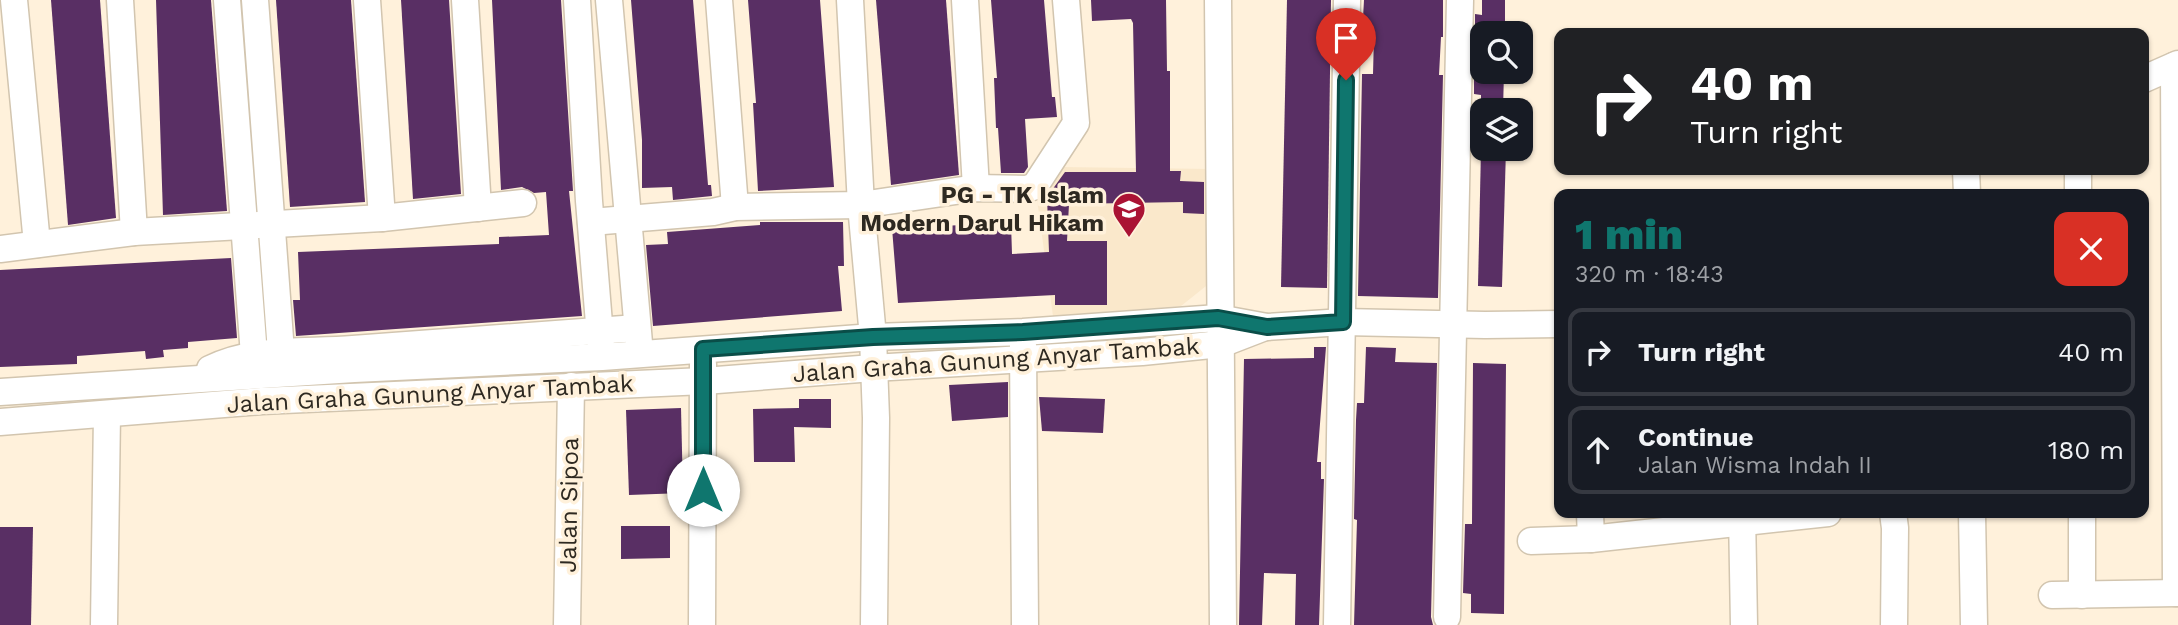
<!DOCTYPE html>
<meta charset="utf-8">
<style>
:root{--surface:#171b24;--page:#20242c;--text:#f1f3f6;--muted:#9ea1a6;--line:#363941;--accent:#0f766e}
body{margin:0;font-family:"Work Sans",sans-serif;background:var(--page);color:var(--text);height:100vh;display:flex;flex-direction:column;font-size:26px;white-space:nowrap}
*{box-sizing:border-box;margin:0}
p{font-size:23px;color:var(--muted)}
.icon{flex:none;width:38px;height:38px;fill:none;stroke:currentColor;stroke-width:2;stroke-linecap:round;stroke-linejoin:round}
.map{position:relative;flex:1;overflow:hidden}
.details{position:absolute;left:1554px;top:189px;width:595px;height:329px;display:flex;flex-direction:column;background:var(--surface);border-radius:14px;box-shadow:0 2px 5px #0004}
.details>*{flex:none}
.top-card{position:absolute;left:1554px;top:28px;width:595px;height:147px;border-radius:14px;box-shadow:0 2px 5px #0004;background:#202124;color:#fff;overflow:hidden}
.tools{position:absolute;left:1470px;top:21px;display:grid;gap:14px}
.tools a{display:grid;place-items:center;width:63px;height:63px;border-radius:14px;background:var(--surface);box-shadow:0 2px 5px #0004;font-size:35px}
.pin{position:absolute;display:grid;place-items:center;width:60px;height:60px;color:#fff;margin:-72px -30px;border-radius:50% 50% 50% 0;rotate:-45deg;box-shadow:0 0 7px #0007}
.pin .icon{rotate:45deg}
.me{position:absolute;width:77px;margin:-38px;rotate:0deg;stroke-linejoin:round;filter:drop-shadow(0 0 5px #0008)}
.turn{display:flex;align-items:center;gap:24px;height:147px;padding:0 21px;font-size:32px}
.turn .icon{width:91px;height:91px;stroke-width:2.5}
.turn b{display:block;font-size:49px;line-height:60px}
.round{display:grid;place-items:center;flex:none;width:74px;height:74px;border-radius:14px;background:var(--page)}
.overview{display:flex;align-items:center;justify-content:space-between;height:119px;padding:0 21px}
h1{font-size:42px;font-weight:800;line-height:52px;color:var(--accent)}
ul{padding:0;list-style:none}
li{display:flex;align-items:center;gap:21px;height:88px;margin:0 14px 10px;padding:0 7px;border:4px solid var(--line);border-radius:14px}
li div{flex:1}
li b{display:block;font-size:26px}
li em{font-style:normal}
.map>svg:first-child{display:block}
.built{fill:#fae8cb}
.building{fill:#592f64}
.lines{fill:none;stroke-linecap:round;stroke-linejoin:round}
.minor-casing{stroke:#d2c5af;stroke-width:29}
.minor{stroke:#fff;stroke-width:26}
.route-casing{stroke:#0a4d48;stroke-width:18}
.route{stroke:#0f766e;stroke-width:12}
.labels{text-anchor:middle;stroke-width:7;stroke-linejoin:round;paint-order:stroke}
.poi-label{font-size:24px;font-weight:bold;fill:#2e2921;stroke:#fff1db;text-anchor:end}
.street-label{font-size:24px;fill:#2e2921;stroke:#fff1db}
</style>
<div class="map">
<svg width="2178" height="625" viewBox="0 0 2178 625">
<rect width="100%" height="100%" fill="#fff1db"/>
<path class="built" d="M1060,167l153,2 3,109 -35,28 -128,10 -16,-117z"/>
<g class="building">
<path d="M51,0h49l16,218 -48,7z"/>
<path d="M156,0h55l16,211 -64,4z"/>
<path d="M276,0h75l14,202 -75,5z"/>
<path d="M401,0h48l12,194 -48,5z"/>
<path d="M492,0h69l12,191h-4l13,125 -286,20 -3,-36h7l-2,-48 201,-8v-7l50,-2 -3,-43 -12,1 -12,-6 -21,3z"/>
<path d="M631,0h62l15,185h3l1,11 -39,4 -1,-13 -30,1v-48z"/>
<path d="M748,0h72l14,187 -76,4 -5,-88h3z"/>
<path d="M876,0h70l13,175 -68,10z"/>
<path d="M991,0h53l8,97h3l2,20 -32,2 3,48 -4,6h-23l-3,-45h-2l-2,-50h3z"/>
<path d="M1091,0h75l1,71h3v100h11l-1,10 24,1v32l-21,-1v-11l-114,2 -2,37h40v64h-52v-10l-157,8 -6,-75 119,-5 1,31 37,-2 -2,-55 18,-25h71l-3,-149 -2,-4 -39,2z"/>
<path d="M1287,0h44l-4,288 -46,-1z"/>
<path d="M1364,0h79v37h-2l-2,38h4l-5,223 -80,-2 4,-222h11l1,-38h-12z"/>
<path d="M1482,0h23v33h-23v4h-7v-23l7,1z"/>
<path d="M1480,72h24l-1,38h-22v-15l-7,-1v-19l6,1z"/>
<path d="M1481,149h25l-4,138 -24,-1z"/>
<path d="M760,222h83l1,44h-6l4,45 -189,15 -7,-81 22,-1 -1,-12 93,-7z"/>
<path d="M231,258l6,80 -49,4v6l-25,2 1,7 -18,2 -1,-8 -68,5v8l-77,3v-97z"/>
<path d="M1314,347h12l-9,115h4v17h3l-5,146h-24l1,-51 -32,-1 -2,52h-23l5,-266 70,-1z"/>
<path d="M1366,347l30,1 -1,14 42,1 -6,254 2,8h-79l3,-105 -3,-1 2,-99 1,-17h7z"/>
<path d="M1473,363l33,1 -2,250 -33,-1v-19l-8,-1 2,-69h7z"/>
<path d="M1008,382v35l-56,4 -3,-36z"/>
<path d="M1039,397l66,2 -2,34 -61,-2z"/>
<path d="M799,399h32v29l-37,-1 1,35h-41l-1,-53 46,-1z"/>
<path d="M681,408l2,85 -54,2 -3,-85z"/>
<path d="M621,526h49v32l-49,1z"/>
<path d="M0,527h33l-2,98h-31z"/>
</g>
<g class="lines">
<defs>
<g id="minor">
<path d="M14,0l23,244"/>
<path d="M120,0l14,232"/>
<path d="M227,0l27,355"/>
<path d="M255,0l26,352"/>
<path d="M367,0l15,218"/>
<path d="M465,0l13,208"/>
<path d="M577,0l12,201 12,147"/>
<path d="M609,0l30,343"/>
<path d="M719,0l16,207"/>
<path d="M850,0l11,205 12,132 3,81 -2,207"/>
<path d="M965,0l11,188"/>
<path d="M1218,0l5,625"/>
<path d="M2174,66l2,527"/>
<path d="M2144,79l34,-15"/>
<path d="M1966,170l1,24"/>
<path d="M2078,170v24"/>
<path d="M591,222l122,-10 22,-5 126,-2 115,-17 51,1 8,-3 41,-63 -10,-123"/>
<path d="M0,249l134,-17 248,-14 141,-15"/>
<path d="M1023,345l2,280"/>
<path d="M210,369c44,-22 95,-16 143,-20 94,-7 189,-14 284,-21"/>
<path d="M0,392l354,-23 248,-12 271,-20 150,-5 195,-14 49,9 76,-5 142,3 74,-1"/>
<path d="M0,422l262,-21 442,-20 169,-13 269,-16 79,-8 44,-17"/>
<path d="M1590,513l1,26"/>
<path d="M1742,513l2,112"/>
<path d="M1893,513l2,15 -1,97"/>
<path d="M1972,513l2,112"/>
<path d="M2082,513v82"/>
<path d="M1531,541l60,-2 237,-26"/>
<path d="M2052,595l126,-2"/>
<path d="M1447,617l13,-617"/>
<path d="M104,625l3,-211"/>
<path d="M567,625l4,-239"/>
<path d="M702,625l1,-261"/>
<path d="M1337,625l10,-625"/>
</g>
</defs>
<use href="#minor" class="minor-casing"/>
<use href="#minor" class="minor"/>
</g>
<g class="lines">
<defs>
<path id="route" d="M703,490v-141l170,-12 150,-5 195,-14 49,9 76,-5 3,-242"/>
</defs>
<use href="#route" class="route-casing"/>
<use href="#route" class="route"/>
</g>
<defs>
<symbol id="school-pin" viewBox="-11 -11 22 30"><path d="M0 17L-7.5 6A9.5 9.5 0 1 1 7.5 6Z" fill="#aa1334" stroke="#fff1db"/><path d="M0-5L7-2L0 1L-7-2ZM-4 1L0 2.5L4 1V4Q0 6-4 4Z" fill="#fff"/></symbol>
</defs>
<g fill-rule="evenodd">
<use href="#school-pin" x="1110" y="190" width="38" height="52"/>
</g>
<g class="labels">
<g class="poi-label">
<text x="1104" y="203">PG - TK Islam<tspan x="1104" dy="28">Modern Darul Hikam</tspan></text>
</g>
<g class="street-label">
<text transform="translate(996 360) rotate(-4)" y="8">Jalan Graha Gunung Anyar Tambak</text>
<text transform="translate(430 394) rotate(-3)" y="8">Jalan Graha Gunung Anyar Tambak</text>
<text transform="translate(569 505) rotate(-89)" y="8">Jalan Sipoa</text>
</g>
</g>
</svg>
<div class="tools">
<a><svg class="icon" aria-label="search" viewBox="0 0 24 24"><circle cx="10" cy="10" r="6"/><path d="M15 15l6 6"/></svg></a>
<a><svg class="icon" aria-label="layers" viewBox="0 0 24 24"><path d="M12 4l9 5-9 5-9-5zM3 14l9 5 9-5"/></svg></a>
</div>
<div class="pin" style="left:1346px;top:80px;background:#d93025"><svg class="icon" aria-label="arrive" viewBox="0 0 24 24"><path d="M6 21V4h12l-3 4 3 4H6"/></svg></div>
<svg class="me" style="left:703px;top:490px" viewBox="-20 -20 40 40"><circle r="19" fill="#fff"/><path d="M0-13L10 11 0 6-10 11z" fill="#0f766e"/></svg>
<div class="top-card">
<div class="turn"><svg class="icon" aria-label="right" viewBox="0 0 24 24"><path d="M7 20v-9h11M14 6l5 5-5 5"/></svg><div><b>40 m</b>Turn right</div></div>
</div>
<section class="details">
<div class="overview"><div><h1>1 min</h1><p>320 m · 18:43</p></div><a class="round" style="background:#d93025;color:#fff"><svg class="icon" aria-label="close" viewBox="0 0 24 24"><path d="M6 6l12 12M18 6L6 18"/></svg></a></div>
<ul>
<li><svg class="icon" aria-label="right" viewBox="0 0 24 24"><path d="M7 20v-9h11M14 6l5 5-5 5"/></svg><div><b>Turn right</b></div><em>40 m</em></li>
<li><svg class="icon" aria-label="ahead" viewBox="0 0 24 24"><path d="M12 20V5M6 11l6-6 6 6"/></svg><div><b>Continue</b><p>Jalan Wisma Indah II</p></div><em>180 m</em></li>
</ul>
</section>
</div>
